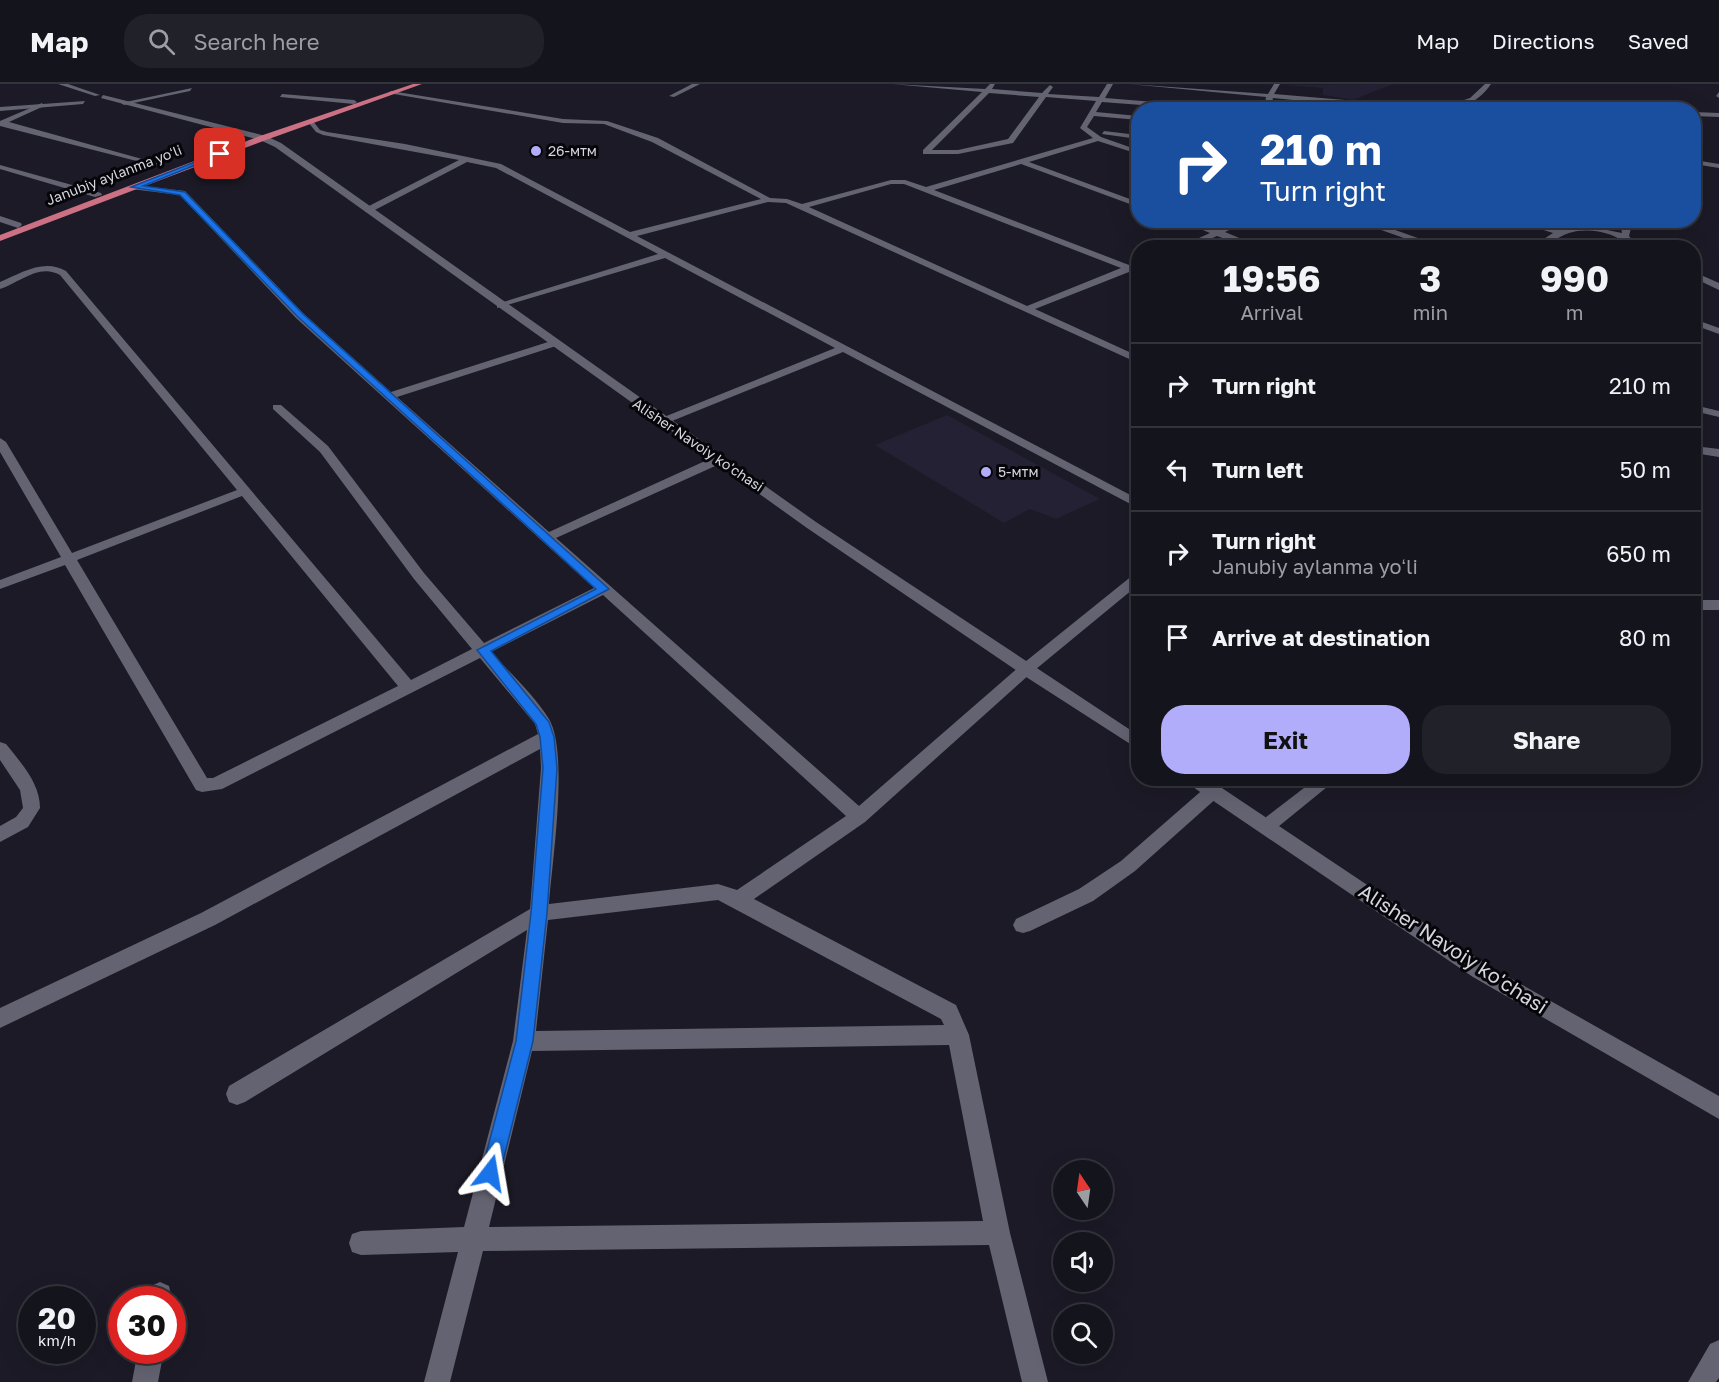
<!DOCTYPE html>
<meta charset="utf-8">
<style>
:root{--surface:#14141c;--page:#212129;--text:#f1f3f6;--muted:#9d9ea3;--line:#33333b;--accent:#b1adfa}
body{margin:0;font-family:"Golos Text",sans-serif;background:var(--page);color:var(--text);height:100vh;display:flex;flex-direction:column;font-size:22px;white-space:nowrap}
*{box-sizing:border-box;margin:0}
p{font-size:20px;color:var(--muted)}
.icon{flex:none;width:33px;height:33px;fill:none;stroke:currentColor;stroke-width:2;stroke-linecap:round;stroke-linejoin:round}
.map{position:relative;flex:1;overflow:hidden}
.side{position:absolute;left:1131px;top:156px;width:570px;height:546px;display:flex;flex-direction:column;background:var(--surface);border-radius:24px;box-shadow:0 6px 24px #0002,0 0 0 2px var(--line)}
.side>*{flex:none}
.hud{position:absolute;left:1131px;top:18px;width:570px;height:126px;border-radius:24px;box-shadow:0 6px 24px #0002,0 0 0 2px var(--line);background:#1a4fa0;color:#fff;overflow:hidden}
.needle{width:39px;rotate:347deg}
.tools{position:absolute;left:1053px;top:1076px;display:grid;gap:12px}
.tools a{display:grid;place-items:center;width:60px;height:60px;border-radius:50%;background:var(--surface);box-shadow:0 6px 24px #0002,0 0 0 2px var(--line);font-size:30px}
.speed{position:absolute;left:18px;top:1202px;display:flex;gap:12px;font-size:30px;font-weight:700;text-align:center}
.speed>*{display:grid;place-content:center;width:78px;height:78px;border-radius:50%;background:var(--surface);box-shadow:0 6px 24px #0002,0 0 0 2px var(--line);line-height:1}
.speed small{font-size:15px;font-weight:400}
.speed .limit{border:9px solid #d22;background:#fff;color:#111}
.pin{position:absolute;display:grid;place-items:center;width:51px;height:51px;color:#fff;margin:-26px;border-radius:12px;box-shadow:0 3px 9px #0006}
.me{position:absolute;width:66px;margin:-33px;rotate:14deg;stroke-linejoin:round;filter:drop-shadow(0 0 4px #0008)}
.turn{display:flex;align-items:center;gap:21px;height:126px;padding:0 30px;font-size:27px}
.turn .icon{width:78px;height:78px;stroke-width:2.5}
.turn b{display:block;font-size:42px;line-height:51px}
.eta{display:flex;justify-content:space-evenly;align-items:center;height:102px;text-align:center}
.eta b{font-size:36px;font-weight:700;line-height:42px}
.button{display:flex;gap:12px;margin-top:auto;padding:12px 30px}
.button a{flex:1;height:69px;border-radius:24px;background:var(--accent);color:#111;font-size:24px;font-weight:700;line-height:69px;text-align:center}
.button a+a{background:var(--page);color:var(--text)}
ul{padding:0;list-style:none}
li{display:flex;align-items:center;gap:18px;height:84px;padding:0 30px;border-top:2px solid var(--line)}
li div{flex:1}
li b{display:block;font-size:22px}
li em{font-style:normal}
header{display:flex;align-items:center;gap:36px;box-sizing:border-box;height:84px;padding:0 30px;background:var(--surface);border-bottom:2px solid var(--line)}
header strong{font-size:28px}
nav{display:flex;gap:33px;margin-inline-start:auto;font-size:21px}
.search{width:420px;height:54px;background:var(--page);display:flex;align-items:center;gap:15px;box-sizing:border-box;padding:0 21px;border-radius:24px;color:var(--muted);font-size:22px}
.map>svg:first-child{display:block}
.built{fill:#232133}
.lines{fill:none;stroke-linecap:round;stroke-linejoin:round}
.minor{fill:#646372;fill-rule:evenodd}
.secondary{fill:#646372;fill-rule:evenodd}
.trunk{fill:#cc7084;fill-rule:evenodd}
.route{fill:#1a73e8;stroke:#114b97;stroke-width:1.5}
.poi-dot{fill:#b1adfa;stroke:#06060a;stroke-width:2}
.labels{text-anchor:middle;stroke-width:6;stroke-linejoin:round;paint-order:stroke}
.far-poi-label{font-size:14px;fill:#d6d6de;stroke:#06060a;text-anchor:start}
.far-street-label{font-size:14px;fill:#d6d6de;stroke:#06060a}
.near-street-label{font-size:20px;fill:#d6d6de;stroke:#06060a}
</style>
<header>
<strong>Map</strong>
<div class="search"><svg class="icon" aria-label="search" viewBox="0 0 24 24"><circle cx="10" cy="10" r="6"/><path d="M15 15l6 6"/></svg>Search here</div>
<nav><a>Map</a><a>Directions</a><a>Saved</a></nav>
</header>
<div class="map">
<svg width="1719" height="1298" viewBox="0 0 1719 1298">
<rect width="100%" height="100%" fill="#1b1a26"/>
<g class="built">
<path d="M1393,0l-40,16 -30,-5v-7l-38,-3z"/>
<path d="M947,331l153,84 -44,20 -26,-10 -26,14 -129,-78z"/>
</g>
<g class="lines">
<g class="minor">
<path d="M692,0h8l-26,13 -5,-1z"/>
<path d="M892,0l93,5 5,-5h5l-3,5 50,4 8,-8 3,2 -5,7 51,3 8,-13h6l-8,14 137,11 -35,1 -105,-8 -6,10 42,4v4l-44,-4 -7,11 14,10 37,13v4l-40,-13 -69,21 109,40v5l-117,-43 -87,26 195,75 9,-1v11l-9,-3 -94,37 103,47v7l-352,-160 -18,-1 -131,34 501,263v9l-295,-156 -176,71h-8v-4l176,-71 -170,-90 -168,50v-4l161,-50 -162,-86 -29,-6 -96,50h-6v-4l94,-48 -136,-25 -7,-3 -8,-10 5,-1 7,9 7,2 78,12 96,20 129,68 131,-33 -109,-57 -48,-18 -41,-1 -175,-30 3,-2 172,28 44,2 51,17 112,60 17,1 15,5 89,-24h14l21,7 167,-49 -13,-10 16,-27 -50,-4 -33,46 -55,11h-35v-4l59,-58zM989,9l50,4 -31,42 -50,11h-26zM891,100h13l217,84 -94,38 -218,-99z"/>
<path d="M1129,0l139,10 6,-10h6l-6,10 71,6 49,10 -121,-12 -3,12h-6l2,-13z"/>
<path d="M1485,0h6c-13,20 -34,26 -57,26l36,-12z"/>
<path d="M192,4l-2,3 -66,14 -3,-2z"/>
<path d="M1719,8v6l-3,-2z"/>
<path d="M282,10l72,6 3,2 -3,2 -74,-7z"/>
<path d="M42,19l2,3 -35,16 151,42 -4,2 -156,-40v-5z"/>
<path d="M1694,28l25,1v4l-25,-1z"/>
<path d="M1104,47l34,4v4l-36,-5z"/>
<path d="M1694,76l25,4v4l-25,-4z"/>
<path d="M0,81l101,28 1,2 -7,2 -95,-28z"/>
<path d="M134,101l51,6 119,123 87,78 157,-50h8v4l-159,51 152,135 167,-76h8v6l-168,76 303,268 161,-140 113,-91 5,-1v11l-108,89 -165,148 -111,77 202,106 13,30 41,198 38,149h-26l-33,-137 -506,6 -33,131h-26l34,-130 -97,3 -9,-3 -3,-9 3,-9 9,-3 103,-4 49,-186 14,-111 -282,172 -8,3 -8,-3 -3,-8 3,-8 301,-177 11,-141 -1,-19 -325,176 -215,103v-20l201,-95 337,-179 -3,-10 -55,-66 -258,131 -20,3 -6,-2 -131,-225 -65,24v-9l61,-23 -61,-105v-14l6,4 66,111 165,-63 -177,-215c-21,-12 -41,8 -60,14v-7c21,-9 44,-24 66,-11l345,409 61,-31 -58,-70 -94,-127 -47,-43v-4h8l47,41 96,127 60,70 110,-55 -298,-270 -116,-123 -49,-6zM242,412l156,190 -185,92h-6l-130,-218zM603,511l243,221 -109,74 -19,-6 -169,20c3,-42 20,-151 0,-185 -15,-24 -39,-46 -58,-67zM718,816l223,119 3,6 -408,6 12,-111zM949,961l34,176 -494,6 43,-176z"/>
<path d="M0,132l21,7 1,2 -4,3 -18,-6z"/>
<path d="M1179,136h13l25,10 22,-10h12l-26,12 38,16h-14l-32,-12 -27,12h-13l33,-15z"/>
<path d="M1353,136h14l79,28h-14z"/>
<path d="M1512,136h15l34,10 26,-4 35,7 -2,-13h8l3,8 -2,8 10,12h-9c-13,-16 -42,-21 -61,-15 -14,5 -24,15 -39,15l23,-15z"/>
<path d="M1694,188l25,11v7l-25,-12z"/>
<path d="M1694,235l25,9v6l-25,-9z"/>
<path d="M1694,321l25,6v6l-25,-6z"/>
<path d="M1694,362l25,3v8l-25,-4z"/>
<rect x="1694" y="516" width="25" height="10"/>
<path d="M0,658l6,2c15,19 34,39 34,64l-12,19 -28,15v-16l16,-9 7,-9 -3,-18 -20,-30z"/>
<path d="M1317,694h21l-65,53 -6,2 -6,-2 -3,-5 3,-5z"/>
<path d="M1213,700l6,2 3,5 -3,5 -84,75 -42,30 -63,30 -7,2 -7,-2 -3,-6 3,-6 63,-30 42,-28 86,-75z"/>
<path d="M160,1198l9,4 3,14 -25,-1 4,-13z"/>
<path d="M1719,1256v38l-3,4h-28l22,-38z"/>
<path d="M138,1266h26l-6,32h-26z"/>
</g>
<g class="secondary">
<path d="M58,0h10l32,11 -5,1z"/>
<path d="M103,11l163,41 15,7 535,379 322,213v14l-115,-74 -216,-147 -532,-381 -15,-7 -159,-42z"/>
<path d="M85,17l-2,3 -83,7v-4z"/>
<path d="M1185,694h22l280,187 232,131v23l-246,-142 -286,-194z"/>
</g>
<path class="trunk" d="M413,0h9l-156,56 -266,101v-6l260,-99z"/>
</g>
<path class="route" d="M218,69l5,1 -80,32 42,6 118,122 306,275 -118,62 58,71 5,15 3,31 -10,145 -14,128 -33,132 -3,7 -7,3 -6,-3 -3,-7 35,-132 15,-128 12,-145 -3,-31 -4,-13 -59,-74 119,-61 -298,-272 -118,-122 -49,-8z"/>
<g class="poi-dot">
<circle cx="536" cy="67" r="6"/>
<circle cx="986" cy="388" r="6"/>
</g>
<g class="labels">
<g class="far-poi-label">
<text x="548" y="72">26-мтм</text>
<text x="998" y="393">5-мтм</text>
</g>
<g class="far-street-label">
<text transform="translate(114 91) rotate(-21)" y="5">Janubiy aylanma yoʻli</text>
<text transform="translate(698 361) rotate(34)" y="5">Alisher Navoiy ko'chasi</text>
</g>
<g class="near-street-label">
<text transform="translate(1453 865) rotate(33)" y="7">Alisher Navoiy ko'chasi</text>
</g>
</g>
</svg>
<div class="tools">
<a><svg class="needle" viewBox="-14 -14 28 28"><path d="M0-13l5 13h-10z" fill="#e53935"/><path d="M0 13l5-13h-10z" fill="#9d9ea3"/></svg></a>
<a><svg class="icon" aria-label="sound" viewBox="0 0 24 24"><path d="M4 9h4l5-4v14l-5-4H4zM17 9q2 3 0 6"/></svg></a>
<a><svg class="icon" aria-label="search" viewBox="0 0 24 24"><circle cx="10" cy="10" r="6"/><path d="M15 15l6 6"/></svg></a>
</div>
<div class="speed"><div>20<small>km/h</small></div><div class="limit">30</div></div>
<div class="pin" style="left:220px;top:70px;background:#d93025"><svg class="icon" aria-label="arrive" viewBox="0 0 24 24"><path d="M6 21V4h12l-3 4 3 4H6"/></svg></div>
<svg class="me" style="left:490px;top:1089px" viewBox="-20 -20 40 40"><path d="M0-17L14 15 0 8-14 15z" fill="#1a73e8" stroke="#fff" stroke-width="4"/></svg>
<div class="hud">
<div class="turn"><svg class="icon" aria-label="right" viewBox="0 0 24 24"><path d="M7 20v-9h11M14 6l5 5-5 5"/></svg><div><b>210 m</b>Turn right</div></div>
</div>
<section class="side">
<div class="eta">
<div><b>19:56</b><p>Arrival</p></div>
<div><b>3</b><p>min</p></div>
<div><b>990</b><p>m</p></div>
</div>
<ul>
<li><svg class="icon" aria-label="right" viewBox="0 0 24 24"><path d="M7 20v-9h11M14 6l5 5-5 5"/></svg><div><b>Turn right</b></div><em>210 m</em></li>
<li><svg class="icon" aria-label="left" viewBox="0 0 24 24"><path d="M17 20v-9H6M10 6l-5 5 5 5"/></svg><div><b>Turn left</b></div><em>50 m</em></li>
<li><svg class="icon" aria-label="right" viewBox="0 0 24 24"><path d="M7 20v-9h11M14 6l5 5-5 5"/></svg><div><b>Turn right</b><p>Janubiy aylanma yoʻli</p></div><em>650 m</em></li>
<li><svg class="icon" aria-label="arrive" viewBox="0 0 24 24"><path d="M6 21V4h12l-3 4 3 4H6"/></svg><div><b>Arrive at destination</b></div><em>80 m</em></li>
</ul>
<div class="button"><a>Exit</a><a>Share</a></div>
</section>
</div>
